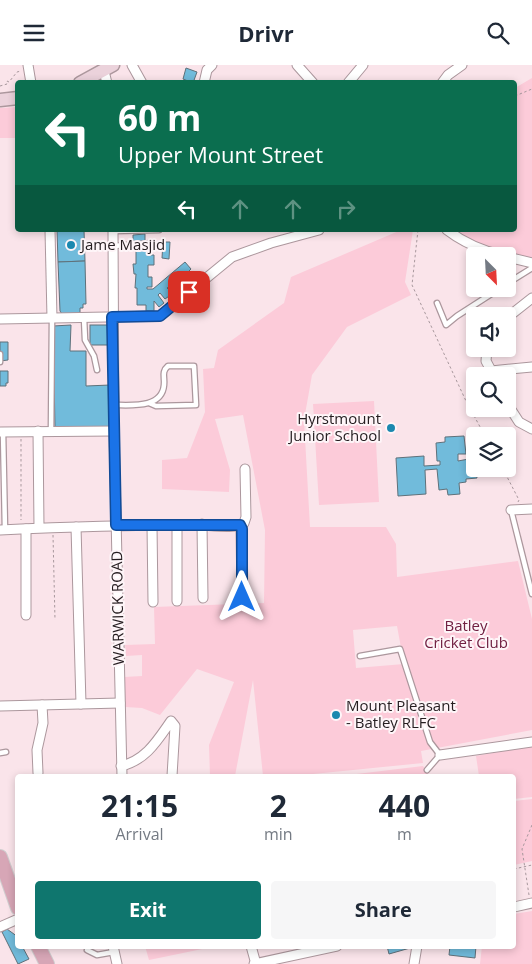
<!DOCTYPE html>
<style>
:root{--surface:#fff;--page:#f6f6f7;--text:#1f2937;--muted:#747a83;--accent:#0f766e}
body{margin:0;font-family:"Open Sans",sans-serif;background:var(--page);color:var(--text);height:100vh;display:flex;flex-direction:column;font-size:19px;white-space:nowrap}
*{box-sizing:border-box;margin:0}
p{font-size:16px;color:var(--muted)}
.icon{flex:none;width:28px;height:28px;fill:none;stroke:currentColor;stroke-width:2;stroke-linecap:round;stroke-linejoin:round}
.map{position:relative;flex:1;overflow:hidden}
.panel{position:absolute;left:15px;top:709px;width:501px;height:175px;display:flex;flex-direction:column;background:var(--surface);border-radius:5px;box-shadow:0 2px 8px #0003}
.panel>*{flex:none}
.hud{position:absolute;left:15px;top:15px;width:502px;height:152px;border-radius:5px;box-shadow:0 2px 8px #0003;background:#0b6e4f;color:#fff;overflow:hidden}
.needle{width:32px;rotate:156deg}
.controls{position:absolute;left:466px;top:182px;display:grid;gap:10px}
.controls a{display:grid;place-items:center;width:50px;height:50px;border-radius:5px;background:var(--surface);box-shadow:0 2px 8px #0003;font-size:25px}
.pin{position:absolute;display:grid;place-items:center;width:42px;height:42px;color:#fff;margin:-21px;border-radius:10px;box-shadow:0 2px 8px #0006}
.me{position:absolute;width:55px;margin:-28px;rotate:0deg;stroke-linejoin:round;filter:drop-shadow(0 0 4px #0008)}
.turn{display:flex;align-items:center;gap:18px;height:105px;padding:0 20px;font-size:22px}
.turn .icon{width:65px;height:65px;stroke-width:2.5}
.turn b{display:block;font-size:35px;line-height:42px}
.lanes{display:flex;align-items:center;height:48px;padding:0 20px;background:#0003;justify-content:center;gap:25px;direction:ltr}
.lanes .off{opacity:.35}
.eta{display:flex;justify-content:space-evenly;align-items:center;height:85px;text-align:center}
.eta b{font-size:30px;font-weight:700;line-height:35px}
.button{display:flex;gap:10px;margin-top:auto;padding:10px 20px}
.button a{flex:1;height:58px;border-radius:5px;background:var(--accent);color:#fff;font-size:20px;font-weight:700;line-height:58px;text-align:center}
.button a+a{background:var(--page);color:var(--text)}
header{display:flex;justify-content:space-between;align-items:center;height:65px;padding:0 20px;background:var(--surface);font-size:22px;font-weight:700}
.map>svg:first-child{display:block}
.green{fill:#fccbd9;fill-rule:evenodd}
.building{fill:#71bbdb;stroke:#5f717a}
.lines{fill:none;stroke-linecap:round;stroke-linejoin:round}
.lane-casing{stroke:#ac979d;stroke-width:7}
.street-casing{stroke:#ac979d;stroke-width:11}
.secondary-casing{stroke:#ac979d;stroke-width:15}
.primary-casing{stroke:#cfcdce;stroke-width:16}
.path{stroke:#a8989d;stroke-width:1;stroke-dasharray:2.5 2.5;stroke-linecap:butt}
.lane{stroke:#fff;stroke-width:4.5}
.street{stroke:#fff;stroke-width:9}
.secondary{stroke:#ebd2db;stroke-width:12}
.primary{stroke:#d7a6b6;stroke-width:14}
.route-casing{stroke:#114b97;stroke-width:12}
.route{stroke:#1a73e8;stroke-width:9}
.poi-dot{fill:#1b88af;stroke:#fef5f8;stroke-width:2}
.labels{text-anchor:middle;stroke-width:4;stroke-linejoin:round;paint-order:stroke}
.poi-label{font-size:15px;fill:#251d20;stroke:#fef5f8;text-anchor:start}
.street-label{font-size:15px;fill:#251d20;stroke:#fef5f8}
.park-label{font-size:15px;fill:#712042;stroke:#fef5f8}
</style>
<header><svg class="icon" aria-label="menu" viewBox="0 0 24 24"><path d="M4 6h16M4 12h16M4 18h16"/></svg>Drivr<svg class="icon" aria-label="search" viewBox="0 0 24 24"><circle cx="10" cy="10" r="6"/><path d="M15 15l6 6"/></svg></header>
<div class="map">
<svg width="532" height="899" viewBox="0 0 532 899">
<rect width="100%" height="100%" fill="#fae4ea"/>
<g class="green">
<path d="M532,13v185l-24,-6 -61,-27h68v-142z"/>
<path d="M17,42v31h-17v-30z"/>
<path d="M401,165h12l-8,52 6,13 -64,32 -35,48 -8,45 6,107h76l10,17 1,33 121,-16 14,58v111l-111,21 2,12 -130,13h-30l-10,-96 -18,96h-25l-1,-31 25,-63 -37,-13 -37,46 -18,-7 -17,-1 -1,-30 18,-1v-21l-16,1 -1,-11 30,-1 -1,-37 110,-4 1,-73 -22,-115 -28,4 15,51 -1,22 -67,-3v-29l25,-2 18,-46 -2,-43 11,-1 4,-18 66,-47 7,-26zM397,561l7,38 -48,4 -3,-38z"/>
<path d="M374,336l5,101 -60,3 -6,-101z"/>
<path d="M532,681v51l-18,2v-23h-35l-3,-20z"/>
<path d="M423,701l7,10h-90z"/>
<path d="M532,734v62l-18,4v-64z"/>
<path d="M532,846v53h-52l2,-18h32v-32z"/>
<path d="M145,881h66l1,1 -63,13z"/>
</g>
<g class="building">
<path d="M186,3l11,4 -4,11 -10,-4z"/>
<path d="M57,165h27l1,31 -27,1z"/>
<path d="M145,169v10h-7v-3h-5v-6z"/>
<path d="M163,177h7l-1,17 -7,-1z"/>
<path d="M136,182h11v8h7v10h-6v12h4v10h-5v2h6l32,-27 6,7 -7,7 -1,-1 -16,13 2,2 16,-13 5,6 -16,13 -2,-2 -7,5 -5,-6 -2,2 6,8 -5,4 -5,-6v10h-8v-6h-9v-17h-2l1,-14h-2l-1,-10h3z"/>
<path d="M85,196l1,43h-3v4h-3v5l-18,1 -2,-3 -2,-49z"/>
<path d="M71,260l-1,26h16v35l24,-1v43h-55l-2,-102z"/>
<rect x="90" y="260" width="19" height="20"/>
<path d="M0,277h8v18l-8,1z"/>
<path d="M0,306h8v12h-2v3h-6z"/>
<path d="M464,371l2,18h-8v7l16,-3 3,20 -11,1v3l-7,1 1,11 -12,1 -1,-6 -8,1 -2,-21 -12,1 1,24 -28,2 -2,-38 28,-2v10l16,-1v-4h-3l-1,-18 9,-1v-5z"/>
<path d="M7,864l11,8v9h4l7,13 -11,5 -16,-32z"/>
<path d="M387,881h23v2l-21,6z"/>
<path d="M450,881h26l-1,12 -26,-3z"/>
</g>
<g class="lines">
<defs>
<g id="lane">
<path d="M113,166l46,-1"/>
<path d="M113,181l40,-3"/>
<path d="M508,218l24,-15"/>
<path d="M437,238l9,22 11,-9 42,-27"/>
<path d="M84,253l1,22 9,16 3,14"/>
<path d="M0,289v8"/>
<path d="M113,340c17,0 49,4 51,-20 1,-8 -3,-13 4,-19h26l2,39 -40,1 -7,-3"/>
<path d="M3,366l2,99"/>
<path d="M51,366l1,-113"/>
<path d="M511,445l21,84"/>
<path d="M360,591l40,-7 30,93 10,13 -13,15"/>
<path d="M0,688l6,-1"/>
<path d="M87,885l10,5 17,-3"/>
</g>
<g id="street">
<path d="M28,0l3,18"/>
<path d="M132,0l10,18"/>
<path d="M297,0l16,18"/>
<path d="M104,6l3,12"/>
<path d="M204,18l3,-13 5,-5"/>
<path d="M348,18l15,-18"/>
<path d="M442,18l6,-8 14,-10"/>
<path d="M50,165l2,88"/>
<path d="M113,165l1,201 8,345"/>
<path d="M447,165c17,13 36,21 57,26"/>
<path d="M508,192l24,6"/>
<path d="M508,252l24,-19"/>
<path d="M0,254l160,-3 72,-59 39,-14 48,-13"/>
<path d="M487,284l-1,12 7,13"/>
<path d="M491,306l41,-4"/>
<path d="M508,340l11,17 13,7"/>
<path d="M38,366l1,96"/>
<path d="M0,367l114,-1"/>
<path d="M511,445l21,-1"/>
<path d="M202,459l1,74"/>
<path d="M152,460l1,77"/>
<path d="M177,460v76"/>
<path d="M240,460l1,5 1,67"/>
<path d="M76,462l5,177"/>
<path d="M26,464v86"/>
<path d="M0,465c64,-3 128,-5 192,-5 12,-1 43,5 52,-2l2,-6 -1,-48"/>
<path d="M0,641l120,-3"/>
<path d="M440,690l92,-13"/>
<path d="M121,701c25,-6 36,-25 50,-45l4,5 -3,50"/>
<path d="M38,708l-1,-23 6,-27 -1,-18"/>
<path d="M514,842l18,-4"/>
<path d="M0,862l18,-8"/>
<path d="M113,881l4,18"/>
<path d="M251,881l5,18"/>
<path d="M254,899l83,-18"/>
<path d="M414,899l3,-18"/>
</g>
<g id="secondary">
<path d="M80,18l33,-18"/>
<path d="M0,35l18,-2"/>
</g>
<g id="primary">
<path d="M0,792l18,51"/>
<path d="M38,881l9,18"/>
</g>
</defs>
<use href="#lane" class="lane-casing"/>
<use href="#street" class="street-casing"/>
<use href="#secondary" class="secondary-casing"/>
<use href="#primary" class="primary-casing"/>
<g class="path">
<path d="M0,21l7,-2v-3l2,1 8,-10 4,-1"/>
<path d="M515,31l17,-7"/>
<path d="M418,165l-6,55 54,116 19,35"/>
<path d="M21,374v81"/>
<path d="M503,404l16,31 -1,2"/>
<path d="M53,470l2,85"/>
<path d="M514,804l18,-4"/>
<path d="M529,830l-7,-46 10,-24"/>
</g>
<use href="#lane" class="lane"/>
<use href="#street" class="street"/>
<use href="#secondary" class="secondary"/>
<use href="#primary" class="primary"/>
</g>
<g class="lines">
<defs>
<path id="route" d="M189,227l-29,24 -48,1 4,208h124l2,4v68"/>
</defs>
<use href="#route" class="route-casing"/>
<use href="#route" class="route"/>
</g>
<g class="poi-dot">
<circle cx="71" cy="180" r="5"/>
<circle cx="391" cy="363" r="5"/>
<circle cx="336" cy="650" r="5"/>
</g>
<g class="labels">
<g class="poi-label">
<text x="81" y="185">Jame Masjid</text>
<text x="381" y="359" text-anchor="end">Hyrstmount<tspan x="381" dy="17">Junior School</tspan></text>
<text x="346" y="646">Mount Pleasant<tspan x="346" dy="17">- Batley RLFC</tspan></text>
</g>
<g class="street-label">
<text transform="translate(118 543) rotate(-91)" y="5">WARWICK ROAD</text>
</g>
<g class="park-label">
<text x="466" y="566">Batley<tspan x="466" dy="17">Cricket Club</tspan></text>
</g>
</g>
</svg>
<div class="controls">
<a><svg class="needle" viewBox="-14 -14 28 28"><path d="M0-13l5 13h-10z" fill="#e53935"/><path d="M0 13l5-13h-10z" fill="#747a83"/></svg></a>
<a><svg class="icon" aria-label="sound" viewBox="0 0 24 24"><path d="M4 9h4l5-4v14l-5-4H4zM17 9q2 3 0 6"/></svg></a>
<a><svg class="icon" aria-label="search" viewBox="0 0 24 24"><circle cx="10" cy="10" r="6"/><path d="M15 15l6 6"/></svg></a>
<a><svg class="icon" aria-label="layers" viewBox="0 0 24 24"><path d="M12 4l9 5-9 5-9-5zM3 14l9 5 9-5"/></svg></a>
</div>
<div class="pin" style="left:189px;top:227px;background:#d93025"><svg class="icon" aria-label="arrive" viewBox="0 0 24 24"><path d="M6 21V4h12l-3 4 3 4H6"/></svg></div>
<svg class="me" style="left:242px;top:532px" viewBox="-20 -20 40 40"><path d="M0-17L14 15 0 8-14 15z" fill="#1a73e8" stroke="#fff" stroke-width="4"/></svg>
<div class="hud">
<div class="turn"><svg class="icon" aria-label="left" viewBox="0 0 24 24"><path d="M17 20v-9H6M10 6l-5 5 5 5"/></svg><div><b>60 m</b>Upper Mount Street</div></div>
<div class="lanes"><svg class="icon" aria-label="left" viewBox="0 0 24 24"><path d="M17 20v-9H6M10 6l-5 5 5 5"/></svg><svg class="icon off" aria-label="ahead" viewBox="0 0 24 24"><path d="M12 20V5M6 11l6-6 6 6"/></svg><svg class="icon off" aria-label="ahead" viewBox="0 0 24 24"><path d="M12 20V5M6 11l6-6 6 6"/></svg><svg class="icon off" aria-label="right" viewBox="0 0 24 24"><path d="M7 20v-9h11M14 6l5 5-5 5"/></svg></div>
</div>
<section class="panel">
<div class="eta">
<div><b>21:15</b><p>Arrival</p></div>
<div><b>2</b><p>min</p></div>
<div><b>440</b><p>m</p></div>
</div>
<div class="button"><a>Exit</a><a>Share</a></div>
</section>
</div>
